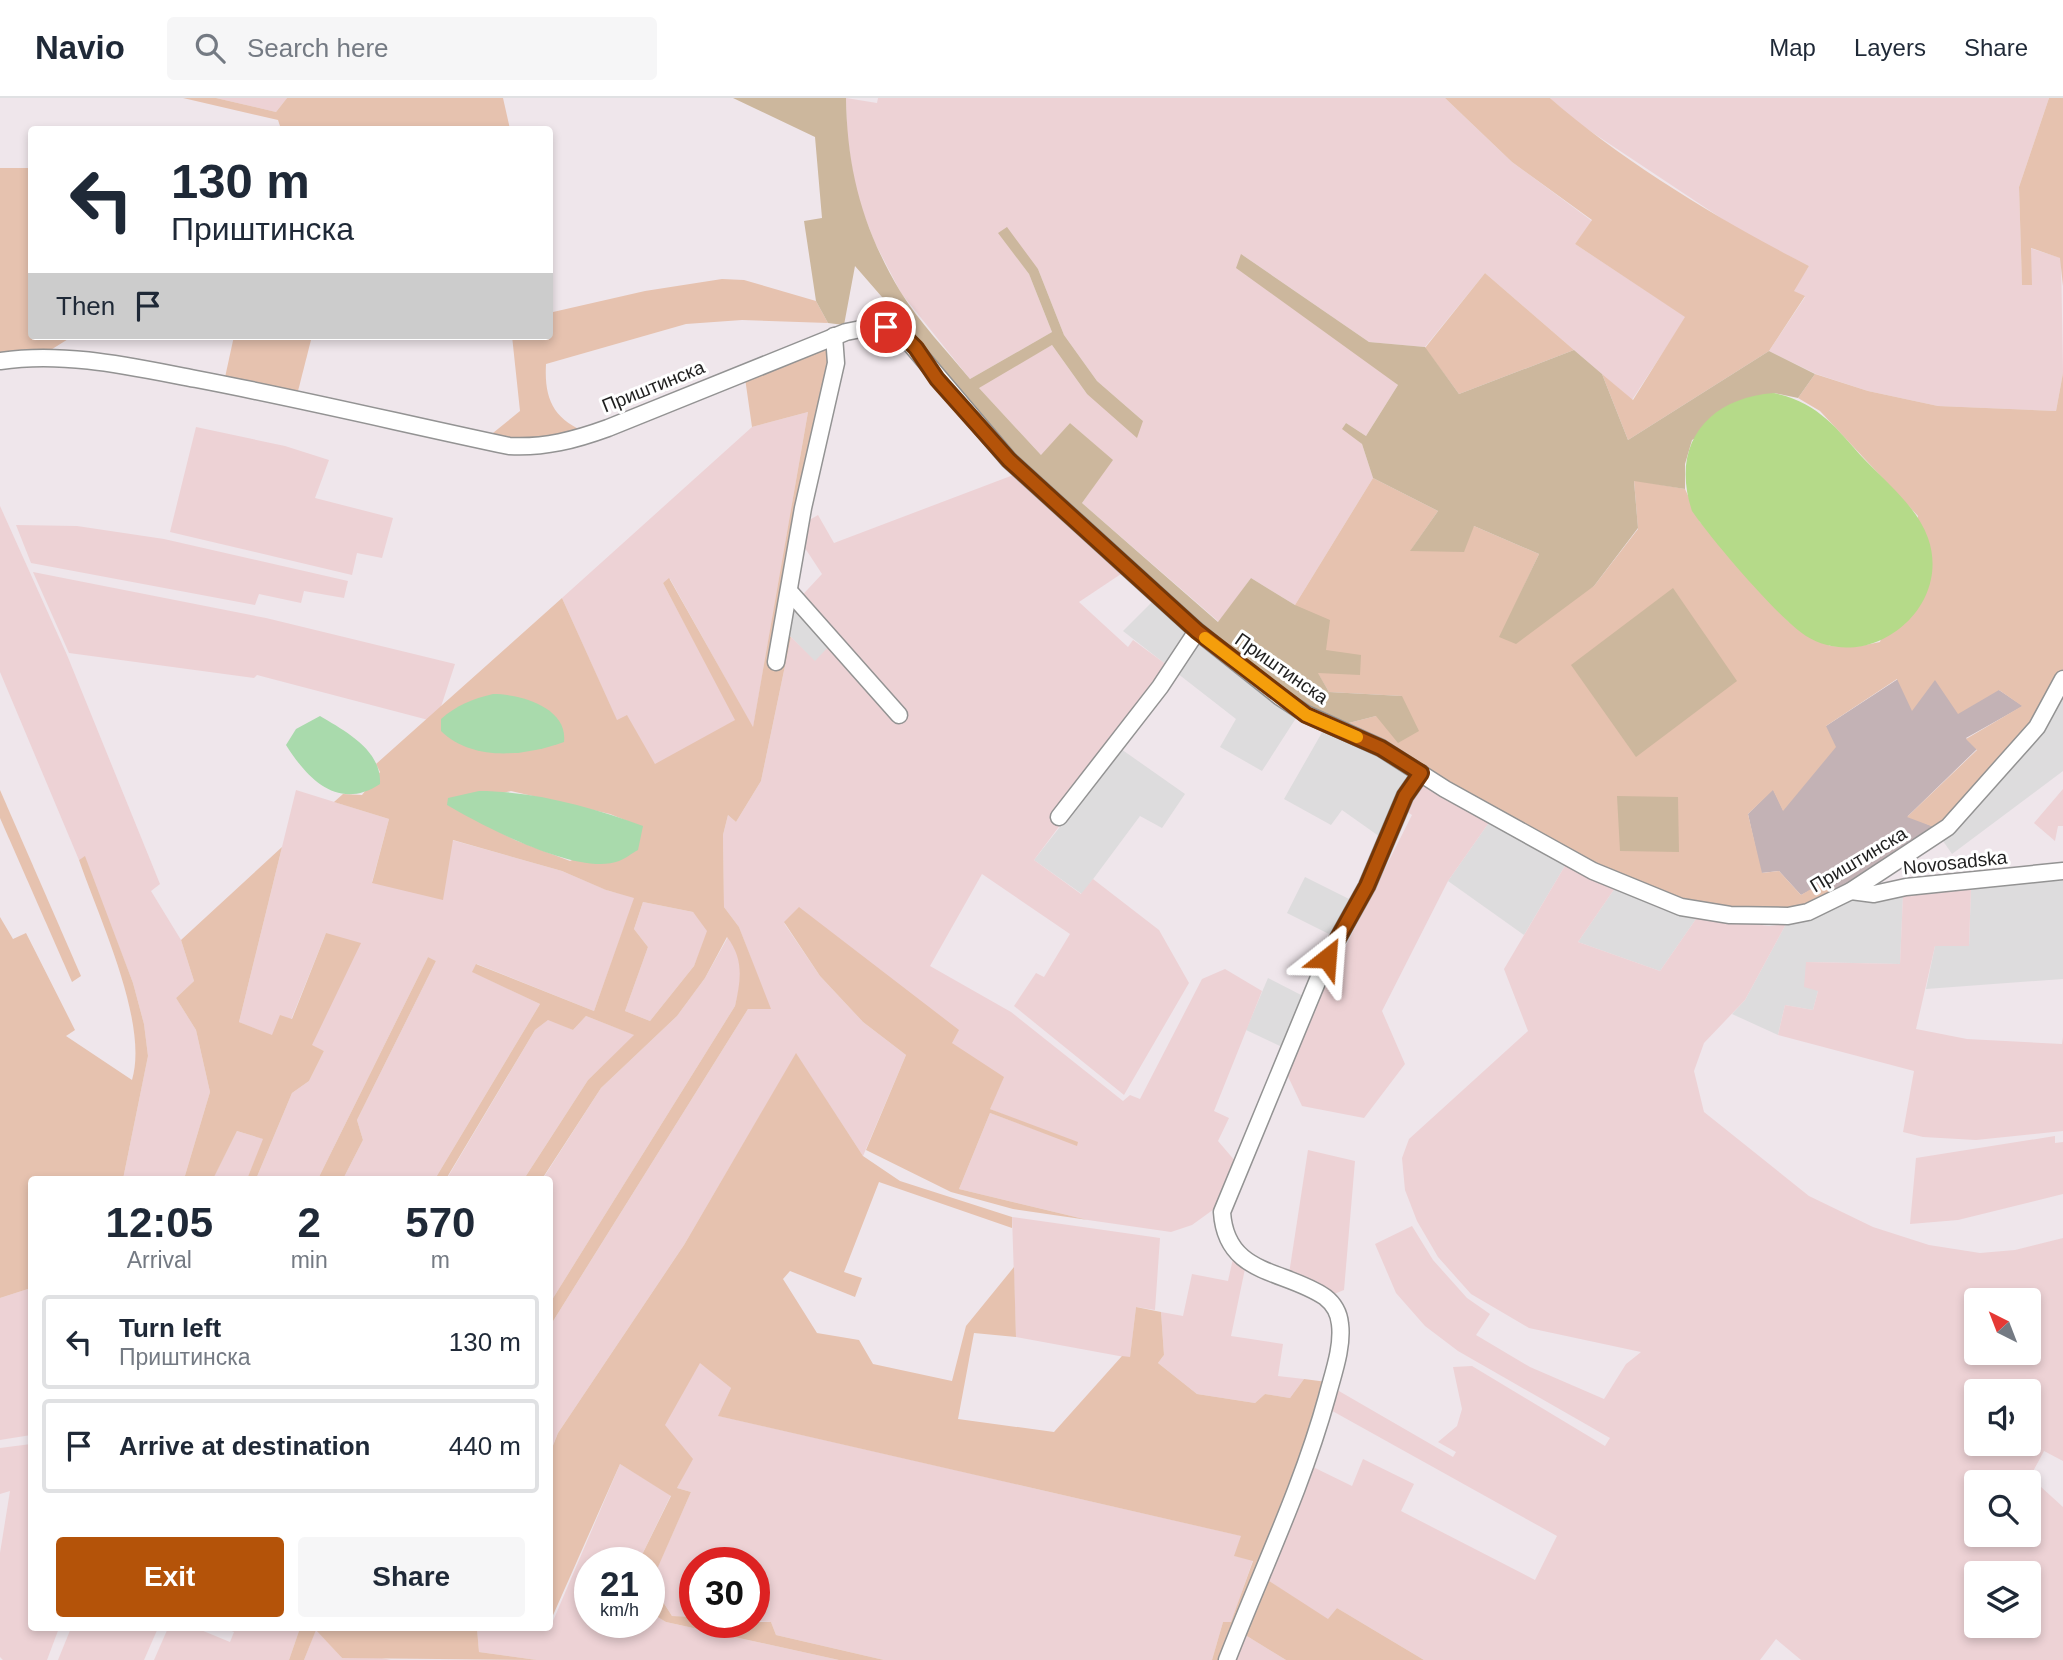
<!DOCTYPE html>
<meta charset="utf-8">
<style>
:root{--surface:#fff;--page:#f6f6f7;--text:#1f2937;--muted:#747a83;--line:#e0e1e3;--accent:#b45309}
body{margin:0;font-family:Arial,sans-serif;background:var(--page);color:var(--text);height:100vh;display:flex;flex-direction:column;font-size:26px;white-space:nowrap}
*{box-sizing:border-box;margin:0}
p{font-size:23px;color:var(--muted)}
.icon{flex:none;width:38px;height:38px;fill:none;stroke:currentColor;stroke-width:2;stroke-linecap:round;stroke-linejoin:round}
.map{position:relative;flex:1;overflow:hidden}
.details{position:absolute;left:28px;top:1078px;width:525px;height:455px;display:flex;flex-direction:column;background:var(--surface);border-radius:7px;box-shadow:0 4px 10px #0003}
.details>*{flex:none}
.banner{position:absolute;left:28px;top:28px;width:525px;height:214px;border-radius:7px;box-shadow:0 4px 10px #0003;background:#fff;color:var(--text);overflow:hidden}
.needle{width:46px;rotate:318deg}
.buttons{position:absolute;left:1964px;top:1190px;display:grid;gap:14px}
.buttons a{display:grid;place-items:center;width:77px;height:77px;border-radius:7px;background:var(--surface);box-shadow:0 4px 10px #0003;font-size:35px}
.speed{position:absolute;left:574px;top:1449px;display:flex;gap:14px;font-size:35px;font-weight:700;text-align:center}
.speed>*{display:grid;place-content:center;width:91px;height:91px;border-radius:50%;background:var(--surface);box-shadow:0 4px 10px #0003;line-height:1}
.speed small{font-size:18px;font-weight:400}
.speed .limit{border:10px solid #d22;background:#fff;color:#111}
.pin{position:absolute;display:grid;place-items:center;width:60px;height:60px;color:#fff;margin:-30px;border:4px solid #fff;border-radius:50%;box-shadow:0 2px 7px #0007}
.me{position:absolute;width:77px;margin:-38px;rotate:28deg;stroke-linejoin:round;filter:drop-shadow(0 0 5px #0008)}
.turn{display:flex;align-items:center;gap:24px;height:147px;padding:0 28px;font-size:32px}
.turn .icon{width:91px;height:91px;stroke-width:2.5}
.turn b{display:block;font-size:49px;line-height:60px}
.then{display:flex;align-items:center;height:66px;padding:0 28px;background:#0003;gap:14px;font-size:26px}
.eta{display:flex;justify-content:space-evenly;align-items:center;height:119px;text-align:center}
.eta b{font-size:42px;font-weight:700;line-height:49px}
.action{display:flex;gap:14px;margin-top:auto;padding:14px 28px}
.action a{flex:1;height:80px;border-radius:7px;background:var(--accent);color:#fff;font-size:28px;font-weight:700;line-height:80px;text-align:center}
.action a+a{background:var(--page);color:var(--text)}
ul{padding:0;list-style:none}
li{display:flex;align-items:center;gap:21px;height:94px;margin:0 14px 10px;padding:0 14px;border:4px solid var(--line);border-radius:7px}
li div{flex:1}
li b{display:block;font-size:26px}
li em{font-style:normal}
header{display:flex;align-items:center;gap:42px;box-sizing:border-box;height:98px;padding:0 35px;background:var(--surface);border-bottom:2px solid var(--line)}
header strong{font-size:33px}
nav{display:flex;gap:38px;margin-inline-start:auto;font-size:24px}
.search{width:490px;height:63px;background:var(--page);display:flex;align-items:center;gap:18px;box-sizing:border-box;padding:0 24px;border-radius:7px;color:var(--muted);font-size:26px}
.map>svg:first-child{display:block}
.residential{fill:#dddcdd}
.construction{fill:#c3b2b5}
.farmland{fill:#edd2d5;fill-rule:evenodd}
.grass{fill:#e6c2af;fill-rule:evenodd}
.forest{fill:#ccb79d}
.pitch{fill:#b5da89}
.water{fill:#a9daac}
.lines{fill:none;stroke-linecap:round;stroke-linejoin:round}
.minor-casing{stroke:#939393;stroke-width:19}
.minor{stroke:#fff;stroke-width:16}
.route-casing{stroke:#753606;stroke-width:18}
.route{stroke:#b45309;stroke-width:12}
.slow{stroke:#f59e0b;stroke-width:12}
.labels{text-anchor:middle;stroke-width:6;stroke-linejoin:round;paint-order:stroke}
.street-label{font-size:19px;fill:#1f1f1f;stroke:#fff}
</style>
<header>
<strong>Navio</strong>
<div class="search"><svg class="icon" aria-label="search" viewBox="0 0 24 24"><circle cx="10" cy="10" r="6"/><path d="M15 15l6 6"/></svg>Search here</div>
<nav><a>Map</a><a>Layers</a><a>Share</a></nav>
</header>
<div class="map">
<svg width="2063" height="1562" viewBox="0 0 2063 1562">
<rect width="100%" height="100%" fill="#efe6eb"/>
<g class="residential">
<path d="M1155,501l143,116 -36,56 -42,-24 16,-28 -113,-88z"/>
<path d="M794,506l37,41 -16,17 -24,-25 -7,-1z"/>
<path d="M2063,597v76l-111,83 -11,-16 73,-73 34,-42z"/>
<path d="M1324,631l28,11 61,33 -30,66 -41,-29 -11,15 -47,-26z"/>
<path d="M1121,651l64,45 -23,34 -22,-12 -58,78 -48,-34z"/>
<path d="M1490,723l76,43 -42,71 -76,-54z"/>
<path d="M1305,779l44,22 -18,36 -44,-22z"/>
<path d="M2063,779v102l-137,10 9,-43h34l2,-58z"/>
<path d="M1615,790l48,22 35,6 -38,55 -82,-29z"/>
<path d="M1903,797l-3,69 -93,-2 11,29 -5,19 -28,-5 -7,30 -46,-21 13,-14 41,-76 69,-27z"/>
<path d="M1268,880l35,18 -21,51 -36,-17z"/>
</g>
<path class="construction" d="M1898,581l37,1 64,10 24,16 -57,32 11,11 -69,67 31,13 -102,67 -22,-8 -14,7 -22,-24 -18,2 -13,-59 25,-25 10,21 43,-84z"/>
<g class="farmland">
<path d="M216,0h71l-11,14z"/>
<path d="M846,0l31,5 1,-5h567l67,64 80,59 -17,23 111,73 -54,83 -147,-127 -60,74 -56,-5 -128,-88 157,131 -32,51 -20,-13 -3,5 19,16 11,34 -78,127 -44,-27 -32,44 -137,-119 30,-43 -42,-37 -28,33 -64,-69 74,-42 35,49 56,27 -46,-40 -33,-46 -26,-66 -39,-36 30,41 23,58 -82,47 -69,-86 -26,-50 -19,-49 -9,-59z"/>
<path d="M1550,0h499l-30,89 3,97h9l-1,-36 31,10 2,115 -7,38 -118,-5 -70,-15 -52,-17 -47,-23 36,-54 -12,-6 16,-25 -64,-32 -167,-111z"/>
<path d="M808,314l-55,316 -83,-149 -7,4 73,137 -81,45 -28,-49 -10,5 -55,-123 190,-171z"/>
<path d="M196,329l89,19 44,14 -14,38 78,20 -11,40 -25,-5 -5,22 -182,-43z"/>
<path d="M1016,376l108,98 -45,30 49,45 5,-7 42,31 -141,189 47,34 12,-15 66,51 30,53 -65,112 -110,-89 22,-33 8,4 26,-43 -88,-60 -52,92 81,46 112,89 7,-6 10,4 62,-120 23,-10 37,22 -48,120 15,7 -11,23 18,21 -15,42 -29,21 -21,7 -83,-12 -129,-31 31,-76 87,32 -87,-36 -38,-66 -168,-120 36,53 43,46 43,33 -43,101 -67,-102 -112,191 -126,188 -8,20v-127l198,-317h22l-31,-82 -15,-20 -1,-72 5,-20 8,7 25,-41 30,-144 24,24 15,-16 -36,-41 28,-30 -21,-32 5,-20 12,-7 16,28z"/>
<path d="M0,408l67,149 93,229 -9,7 30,49 13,41 -18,17 20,32 14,62 -26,87h-61l25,-123 -4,-32 -11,-41 -49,-126 -5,3 -79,-188z"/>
<path d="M16,427l61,1 87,13 184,42 -4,17 -40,-7 -3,12 -42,-9 -4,11 -224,-42z"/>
<path d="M33,474l233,46 189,46 -19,58 -179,-47 -3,3 -185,-25z"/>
<path d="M1427,687l63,36 -42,60 -66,130 23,53 -41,54 -62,-12 -18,-38 128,-253 -6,-4 12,-22z"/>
<path d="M2063,691v37h-5l-3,15 -21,-18z"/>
<path d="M296,692l93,29 -17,63 80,-42 110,31 47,20 26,6 -41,114 -117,-47 -4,8 67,32 -105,175h-92l20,-39 -6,-20 79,-159 -8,-4 -110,222h-62l36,-86 17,-12 15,-30 -13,-5 15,-113 -35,87 -19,16 -33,-14z"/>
<path d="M1566,766l49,24 -37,54 82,29 38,-55 71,10 17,-2 -41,76 -41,43 -10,28 10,41 105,84 64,31 56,18 51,8 35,-3 48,-12v223l-19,-10 -14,26 33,30v153h-262l-25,-21 -16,21h-336l-87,-52 -9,12 -65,-43 48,-111 41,20 11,-27 51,25 -13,27 134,69 22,-44 -230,-128 5,-21 121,70 3,-5 -18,-10 19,-16 5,-17 -9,-42 19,-1 133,80 5,-8 -152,-87 -33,-25 -29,-33 -21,-49 37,-18 21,34 34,38 23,16 -14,21 54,32 74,32 22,-35 15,-12 -112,-24 -58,-34 -33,-37 -21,-36 -12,-31 -3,-32 7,-19 119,-108 -24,-62zM1976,1202h52v53h-52zM1976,1293h52v53h-52zM1976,1384h52v53h-52zM1976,1475h52v53h-52z"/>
<path d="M1971,790l-2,58h-34l-19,83 51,10 95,5 1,-7v94l-87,9 -53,-3 -20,-5 11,-61 -136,-36 7,-30 28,5 5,-19 -14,-4 2,-25 94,2 3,-69z"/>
<path d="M643,804l50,10 15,19 -14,35 -44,55 -25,-10 23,-64 -14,-18z"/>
<path d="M728,839l11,18 2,27 -6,24 -185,297v-123h-8l59,-92 76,-72 28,-38z"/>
<path d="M586,918l49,19 -47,45 -64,99 -78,1 89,-150 14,-11 24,11z"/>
<path d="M237,1033l27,8 -17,40 -35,1z"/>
<path d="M2055,1038v7l8,-1v52l-105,26 -48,4 6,-66z"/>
<path d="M1308,1052l47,11 -11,129 -15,6 -40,-22z"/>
<path d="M1012,1119l148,21 -5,72 -19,-3 -6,51 -114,-21z"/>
<path d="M1234,1156l12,10 -15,72 52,8 -5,32 26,3 -14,19 -25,-4 -10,9 -58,-9 -39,-31 6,-8 -3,-43 22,4 9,-42 36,7z"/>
<path d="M31,1190v147l-31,5v-142z"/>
<path d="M700,1264l31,26 -12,28 523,120 -7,20 18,4 -22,63 -8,-1 -11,38h-328l-108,-25 -5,-13 -17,-1v-58h-59v54l-23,-1 -21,-34 40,-90 -14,-4 15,-29 -28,-34z"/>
<path d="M31,1346l1,184h27l-12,32h-44l-3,-3v-104l10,-62 -10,3v-46z"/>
<path d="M620,1366l51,31 -33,68h-48v59h59v-10l17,10 173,38h-302l-58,-8 -2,-24 68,3 5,-3z"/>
<path d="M71,1530h87l-14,32h-86z"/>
<path d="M168,1530h28l34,14 4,-10 -10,-4h76l-11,32h-135z"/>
<path d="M316,1531l26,29 35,-1 14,3h-87z"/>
<path d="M1242,1535l44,27h-57z"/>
</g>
<g class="grass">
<path d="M183,0h33l60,14 11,-14h216l7,31h-229l-3,-9z"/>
<path d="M1445,0h105c73,64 173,124 259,168l-15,25 11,5 -36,55 -141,89 -26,-66 31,26 52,-83 -110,-73 17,-24 -80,-58z"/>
<path d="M2049,0h14v188l-3,-28 -29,-10 1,37h-10l-3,-98z"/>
<path d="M0,70h31l1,168h41l-32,20 -41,3z"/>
<path d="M1485,175l89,77 -115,44 -34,-46z"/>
<path d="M722,181l22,1 72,21 12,22 -86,-3 -56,4 -140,40c-2,36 8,56 42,69l-44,12 -56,-8 32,-26 -8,-75h38v-49l3,25 92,-21z"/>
<path d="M234,238h78l-15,59 -73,-13z"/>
<path d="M824,250l10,1 -56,286 13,2 -30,144 -25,41 -8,-7 -5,20 1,72 15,20 32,82h-23l-198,317v-23l185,-297c6,-26 9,-47 -8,-69l-22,41 -28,38 -76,72 -59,91h-18l64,-99 46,-45 -48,-19 -13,14 -25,-10 -13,10 -89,149h-11l105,-175 -68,-32 4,-8 118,47 40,-113 -28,-8 -44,-19 -109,-31 -10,60 -71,-17 17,-64 -55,-17 9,-8 19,1 18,-23 -4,-8 186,-166 55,122 10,-5 28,49 80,-44 -72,-137 6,-5 84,149 55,-315 -56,15 -7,-49zM511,693l99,23 32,13 -72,34 -55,-21 -67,-35zM643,804l50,10 14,19 -13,35 -44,55 -25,-10 23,-64 -14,-18z"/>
<path d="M2063,275v296c-28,64 -74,111 -124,160l-32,-12 70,-67 -11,-11 56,-33 -23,-16 -41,24 -23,-34 -23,31 -15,-32 -71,47 10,21 -53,64 -10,-21 -25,24 14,59 17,-2 22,24 30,-18 6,19 -26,13 -109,-1 -65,-21 -300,-161 39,-10 26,-20 -73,-4 -12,-20 9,-22 -31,-45 78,-127 65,33 -27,39 63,-24 65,28 -39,83 94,-51 44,-57 -4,-49 51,9 15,33 88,99 42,25 25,1 25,-5 38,-126 -98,-105 -22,-13 17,-24 53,17 70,15 118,5z"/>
<path d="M0,692l81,186 -9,6 -72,-164z"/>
<path d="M282,749l-43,175 33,13 8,-20 12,4 34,-86 35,10 -49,102 12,6 -15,30 -17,12 -36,86h-9l16,-40 -26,-8 -24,48h-29l26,-87 -14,-62 -20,-32 18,-17 -13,-41z"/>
<path d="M85,758l48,127 11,41 4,32 -25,123 -91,1 -1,108 -31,10v-381l13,22 13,-6 49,97 -9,6 66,44c17,-57 -33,-162 -53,-220z"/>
<path d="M799,809l160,123 -7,13 52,34 -14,32 88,33 -1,4 -87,-33 -31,76 129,31 -75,-11 -62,-17 -85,-42 40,-95 -43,-33 -43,-46 -36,-54z"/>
<path d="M428,859l8,4 -79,159 6,20 -20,39h-25z"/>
<path d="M796,955l67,103 37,25 112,36v11l-133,-46 -35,90 18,6 -7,19 -65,-26 -7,8 34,54 42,7 14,24 79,17 14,-55 48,-59 2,70 -42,-4 -16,86 96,13 68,-76 8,1 6,-50 25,5 3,43 -6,8 39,31 58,9 10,-9 25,4 14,-19 23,3 -5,24 -99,254h-11l11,-38h8l22,-61 -19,-5 7,-20 -523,-120 13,-28 -31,-25 -35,62 28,34 -16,29 14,4 -40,91 21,33 23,1v5h76l5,13 108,25h-45l-173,-38 -17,-10v-49h-11l33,-67 -51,-32 -70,158v-169l8,-20 126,-188z"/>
<path d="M1263,1479l65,42 9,-11 87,52h-138l-44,-27z"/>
<path d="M300,1530h177l2,24 58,8 -195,-2 -26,-28 -12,30h-15z"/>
</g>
<g class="forest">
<path d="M733,0h113c1,72 17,131 54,193 19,31 47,60 70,88l82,-47 -23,-58 -31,-41 9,-6 31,42 26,66 33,46 46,40 -6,17 -50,-44 -35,-49 -73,43 62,67 29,-32 43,37 -31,43 136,119 33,-44 44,27 35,15 -4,30 35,5 -1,20 -42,-2 11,19 73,4 17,35 -21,12 -22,-27 -39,10 -82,-53 -227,-200 -130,-147 -3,-14 -40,-46 -11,59 -16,-2 -12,-22 -12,-80 18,-3 -7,-81z"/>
<path d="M1241,156l128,88 56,5 34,47 115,-44 28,24 26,66 141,-89 46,23 -17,24 -24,-5 -82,47 -7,24v25l-51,-8 4,47 -44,58 -78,58 -17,-7 40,-83 -65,-28 -10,26 -54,-1 28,-40 -65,-33 -11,-34 -20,-15 4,-6 20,13 32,-51 -162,-117z"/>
<path d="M1673,490l64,93 -101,76 -65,-92z"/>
<path d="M1617,698l61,1 1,55 -59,-1z"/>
</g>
<path class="pitch" d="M1774,295c45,10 61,34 91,67 22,23 52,47 63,78 25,70 -58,137 -122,98 -27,-17 -95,-97 -114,-125 -22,-66 15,-113 82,-118z"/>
<g class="water">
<path d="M493,596c27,0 75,13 71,48 -39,14 -91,20 -123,-11v-12c16,-14 31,-20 52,-25z"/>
<path d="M320,618c25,15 62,34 60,68 -41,27 -72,-4 -94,-39l10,-16z"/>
<path d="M479,693c55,0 113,16 164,35l-5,24c-6,3 -13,9 -19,11 -40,16 -136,-35 -172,-56l1,-7z"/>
</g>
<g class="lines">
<defs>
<g id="minor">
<path d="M0,263c65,-10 133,6 196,18 105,20 209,45 313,67 36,2 66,-6 99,-18l238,-96 30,-6 26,8 107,126 188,171 83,66 26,17 75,34 64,41 148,82 88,36 49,8 58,1 20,-4 43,-21 97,-64 89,-100 26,-48"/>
<path d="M789,493l110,124"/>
<path d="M776,564l27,-154 33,-145 -2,-27"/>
<path d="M1059,719l101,-130 37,-56"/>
<path d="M1851,793l23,3 32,-7 157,-16"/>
<path d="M1227,1562c34,-88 75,-172 100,-263 6,-23 16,-50 13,-73 -1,-11 -6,-20 -15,-27 -41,-28 -99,-21 -103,-85l105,-254 40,-72 38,-90 16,-23"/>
</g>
</defs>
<use href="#minor" class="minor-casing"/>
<use href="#minor" class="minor"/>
</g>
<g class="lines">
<defs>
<path id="route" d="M886,229l16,7 14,14 21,31 72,81 188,171 109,84 75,33 40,25 -16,23 -38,90 -40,72"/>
</defs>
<use href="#route" class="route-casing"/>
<use href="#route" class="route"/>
<path class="slow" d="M1205,540l101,77 51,22"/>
</g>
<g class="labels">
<g class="street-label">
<text transform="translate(653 288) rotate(-22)" y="7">Приштинска</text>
<text transform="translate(1282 570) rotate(35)" y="7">Приштинска</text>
<text transform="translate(1858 761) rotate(-31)" y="7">Приштинска</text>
<text transform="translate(1955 764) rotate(-6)" y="7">Novosadska</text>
</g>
</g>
</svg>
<div class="buttons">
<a><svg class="needle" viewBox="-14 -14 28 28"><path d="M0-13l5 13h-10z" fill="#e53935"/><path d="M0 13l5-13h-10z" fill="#747a83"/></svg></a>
<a><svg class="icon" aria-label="sound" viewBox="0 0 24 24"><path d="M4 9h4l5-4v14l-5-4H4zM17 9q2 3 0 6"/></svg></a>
<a><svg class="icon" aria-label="search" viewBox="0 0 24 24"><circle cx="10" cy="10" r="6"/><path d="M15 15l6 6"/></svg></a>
<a><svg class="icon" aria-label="layers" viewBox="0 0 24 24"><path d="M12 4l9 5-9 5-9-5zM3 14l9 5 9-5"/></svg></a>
</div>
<div class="speed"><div>21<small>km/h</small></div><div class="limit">30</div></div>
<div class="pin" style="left:886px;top:229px;background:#d93025"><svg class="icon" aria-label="arrive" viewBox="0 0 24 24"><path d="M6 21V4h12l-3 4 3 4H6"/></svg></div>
<svg class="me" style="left:1327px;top:860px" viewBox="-20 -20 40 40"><path d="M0-17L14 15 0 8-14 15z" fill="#b45309" stroke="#fff" stroke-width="4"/></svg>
<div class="banner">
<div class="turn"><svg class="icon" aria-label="left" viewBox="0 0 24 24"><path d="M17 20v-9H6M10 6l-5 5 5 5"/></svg><div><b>130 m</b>Приштинска</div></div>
<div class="then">Then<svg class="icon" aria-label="arrive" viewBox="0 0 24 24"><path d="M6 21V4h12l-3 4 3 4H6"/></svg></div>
</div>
<section class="details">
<div class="eta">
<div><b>12:05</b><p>Arrival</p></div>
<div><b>2</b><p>min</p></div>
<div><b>570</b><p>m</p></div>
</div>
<ul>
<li><svg class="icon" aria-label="left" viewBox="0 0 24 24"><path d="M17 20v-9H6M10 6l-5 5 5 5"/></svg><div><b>Turn left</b><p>Приштинска</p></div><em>130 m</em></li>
<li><svg class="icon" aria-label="arrive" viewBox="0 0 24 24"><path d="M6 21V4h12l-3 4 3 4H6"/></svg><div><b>Arrive at destination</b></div><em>440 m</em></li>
</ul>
<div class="action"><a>Exit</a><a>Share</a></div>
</section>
</div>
